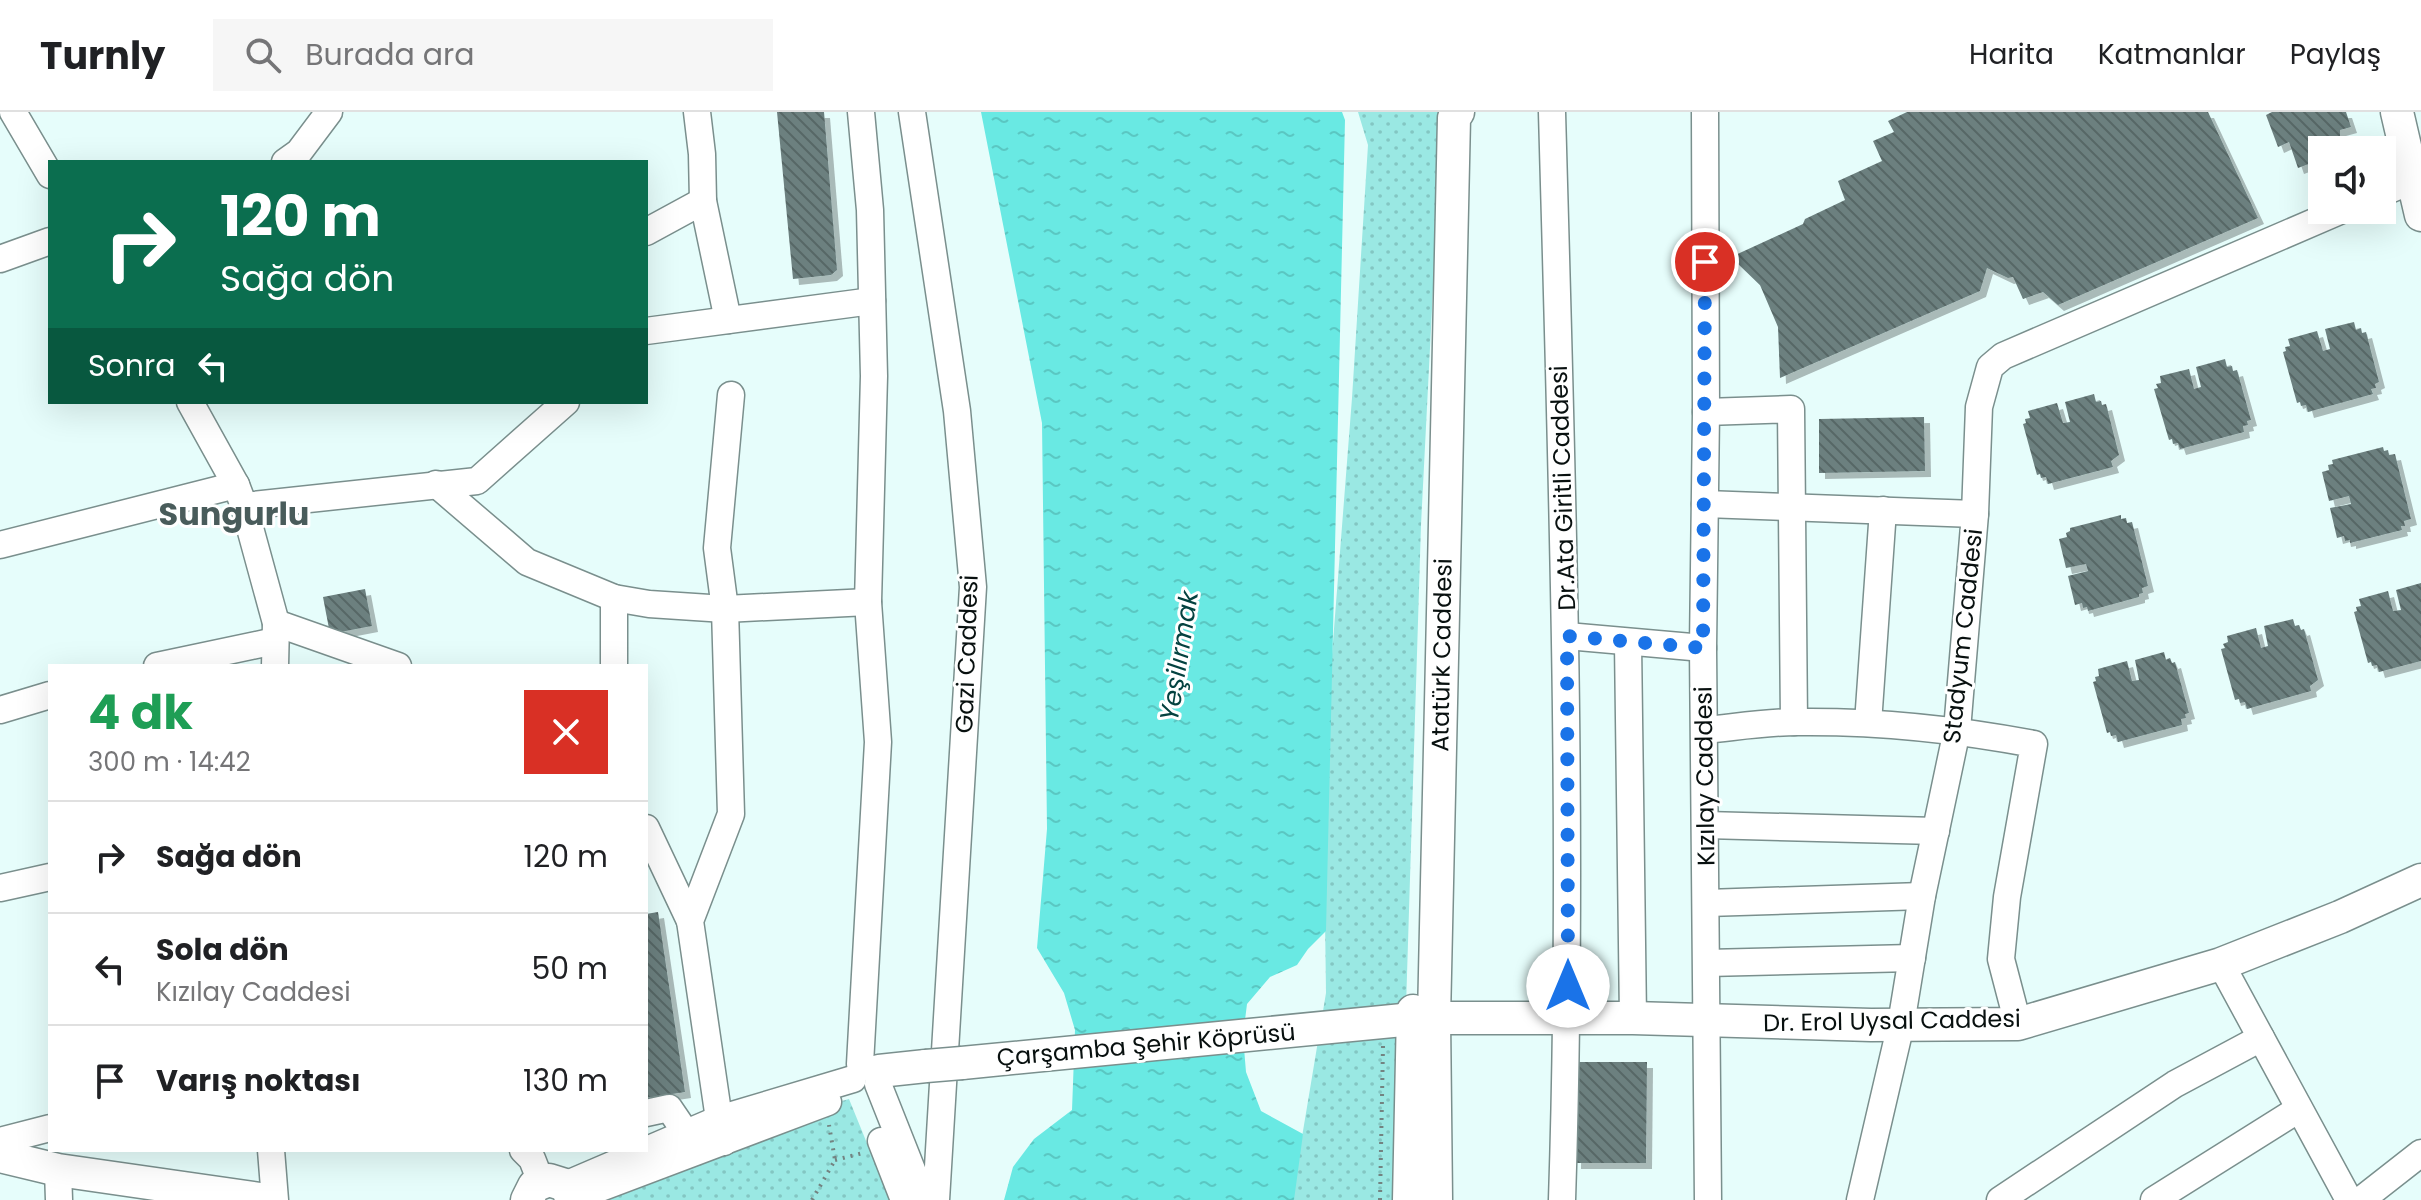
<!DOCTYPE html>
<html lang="tr">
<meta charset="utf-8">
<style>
:root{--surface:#fff;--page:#f6f6f6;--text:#202124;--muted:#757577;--line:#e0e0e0}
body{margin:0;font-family:Poppins,sans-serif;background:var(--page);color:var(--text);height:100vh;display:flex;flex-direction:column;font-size:30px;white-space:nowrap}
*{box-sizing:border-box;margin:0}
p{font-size:26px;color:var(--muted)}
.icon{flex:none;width:44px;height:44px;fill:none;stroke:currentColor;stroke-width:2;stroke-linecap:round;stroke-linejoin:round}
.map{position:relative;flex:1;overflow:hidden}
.details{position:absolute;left:48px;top:552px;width:600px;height:488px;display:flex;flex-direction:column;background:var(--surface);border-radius:0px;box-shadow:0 8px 32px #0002}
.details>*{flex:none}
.hud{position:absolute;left:48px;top:48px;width:600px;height:244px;border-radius:0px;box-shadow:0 8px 32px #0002;background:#0b6e4f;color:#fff;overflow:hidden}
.tools{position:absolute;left:2308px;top:24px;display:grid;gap:16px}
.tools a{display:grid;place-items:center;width:88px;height:88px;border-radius:0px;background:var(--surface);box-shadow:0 8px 32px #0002;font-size:40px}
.pin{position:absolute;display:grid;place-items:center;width:68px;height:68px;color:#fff;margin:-34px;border:4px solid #fff;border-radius:50%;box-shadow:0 2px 8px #0007}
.me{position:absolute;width:88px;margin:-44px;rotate:0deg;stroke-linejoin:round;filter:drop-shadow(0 0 6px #0008)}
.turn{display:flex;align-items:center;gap:28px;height:168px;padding:0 40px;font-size:36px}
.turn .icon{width:104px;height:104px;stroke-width:2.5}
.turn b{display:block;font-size:56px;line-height:68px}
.then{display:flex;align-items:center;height:76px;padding:0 40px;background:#0003;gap:16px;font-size:30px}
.round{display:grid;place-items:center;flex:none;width:84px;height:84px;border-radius:0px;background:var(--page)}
.headline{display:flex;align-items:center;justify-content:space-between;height:136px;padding:0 40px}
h1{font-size:48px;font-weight:700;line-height:60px;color:#1e9e55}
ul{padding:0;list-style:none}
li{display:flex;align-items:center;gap:24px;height:112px;padding:0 40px;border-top:2px solid var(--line)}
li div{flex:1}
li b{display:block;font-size:30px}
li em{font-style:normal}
header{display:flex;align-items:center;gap:48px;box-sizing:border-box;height:112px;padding:0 40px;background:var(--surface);border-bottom:2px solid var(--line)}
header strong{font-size:38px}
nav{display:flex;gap:44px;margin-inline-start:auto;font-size:28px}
.search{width:560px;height:72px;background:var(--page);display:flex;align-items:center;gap:20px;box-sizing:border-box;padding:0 28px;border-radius:0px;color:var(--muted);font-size:30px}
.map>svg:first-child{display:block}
.green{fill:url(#green-dots)}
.water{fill:url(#water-ripples)}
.building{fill:url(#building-back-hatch);filter:url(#shadow)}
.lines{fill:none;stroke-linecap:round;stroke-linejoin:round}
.minor-casing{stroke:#7a8f8d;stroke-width:29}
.major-casing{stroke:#7a8f8d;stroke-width:35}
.path{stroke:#738381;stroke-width:4;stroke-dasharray:2 6;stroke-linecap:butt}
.minor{stroke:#fff;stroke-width:26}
.major{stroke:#fff;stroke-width:32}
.major-bridge-casing{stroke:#7a8f8d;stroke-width:35;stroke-linecap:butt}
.major-bridge{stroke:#fff;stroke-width:32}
.route{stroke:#1a73e8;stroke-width:14;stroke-dasharray:0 25.2}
.labels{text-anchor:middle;stroke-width:6;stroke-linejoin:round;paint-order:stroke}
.street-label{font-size:24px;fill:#08100f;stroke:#fff}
.water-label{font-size:26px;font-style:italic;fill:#044240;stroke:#fff}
.district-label{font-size:32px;font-weight:bold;fill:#495c5b;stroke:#fff}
</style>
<header>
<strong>Turnly</strong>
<div class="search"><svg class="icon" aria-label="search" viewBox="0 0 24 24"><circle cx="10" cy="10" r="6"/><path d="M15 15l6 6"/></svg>Burada ara</div>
<nav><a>Harita</a><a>Katmanlar</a><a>Paylaş</a></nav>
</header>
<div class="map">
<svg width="2421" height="1088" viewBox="0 0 2421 1088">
<defs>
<pattern id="green-dots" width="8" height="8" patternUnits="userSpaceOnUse" patternTransform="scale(2)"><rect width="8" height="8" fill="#9ae8e3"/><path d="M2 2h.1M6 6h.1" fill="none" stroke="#83c6c2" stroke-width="1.8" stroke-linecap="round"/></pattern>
<pattern id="water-ripples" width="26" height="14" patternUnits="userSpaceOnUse" patternTransform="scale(2)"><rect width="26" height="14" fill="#69e9e3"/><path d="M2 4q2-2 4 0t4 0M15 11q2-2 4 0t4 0" fill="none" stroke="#5ac7c2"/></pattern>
<pattern id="building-back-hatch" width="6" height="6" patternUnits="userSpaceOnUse" patternTransform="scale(2)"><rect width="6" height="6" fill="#6c807f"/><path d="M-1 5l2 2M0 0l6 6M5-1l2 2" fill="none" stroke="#576766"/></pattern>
<filter id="shadow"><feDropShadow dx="6" dy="6" stdDeviation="0" flood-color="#0004"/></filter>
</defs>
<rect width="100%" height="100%" fill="#e6fdfb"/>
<g class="green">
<path d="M1358,0h84l-21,413 -21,675h-106l-1,-9 33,-198 -3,-223 29,-372 16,-253z"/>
<path d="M849,987l41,101h-297l-2,-29z"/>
</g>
<path class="water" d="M981,0h361l3,8 -19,811 -18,18 -11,16 -27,12 -23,27 -4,32 3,36 15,39 42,23 -9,66h-290l9,-33 21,-28 38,-29 3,-80 -11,-37 -27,-45 10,-119 -5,-406z"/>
<g class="building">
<path d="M777,0h47l13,158 -6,5 -38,4z"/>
<path d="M1907,0h301l50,106 -200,87 -15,-13 -20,7 -10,-22 -5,1 -21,-10 -7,23 -200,87 -2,-51 -18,-42 -29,-28 72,-33 2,-5 40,-19 -7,-19 44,-20 -9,-20 21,-9 -6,-11z"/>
<path d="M2272,0h74l5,15 -11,3v7l-4,3 4,10h-18v9l-24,9 -9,-26 -11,5 -12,-32z"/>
<path d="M2354,210l2,8 5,-2 1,5 4,-1 13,50 -4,2 1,4 -5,1 2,5 -65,18 -2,-7 -5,1 -1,-4 -3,1 -14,-51 3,-1 -1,-4 5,-1 -2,-7 29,-8 6,20 7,-2 -5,-20z"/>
<path d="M2225,247l2,8 5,-1 1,5 4,-1 14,50 -4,1 1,4 -5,1 1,6 -64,17 -2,-6 -5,1 -1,-5 -3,1 -15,-51 4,-1 -2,-4 5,-1 -1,-7 29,-7 5,20 7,-2 -5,-20z"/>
<path d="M2094,282l2,8 5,-1 1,4 4,-1 13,51 -8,6 2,6 -65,17 -2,-7 -5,1 -1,-4 -3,1 -14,-51 3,-1 -1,-4 5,-1 -2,-7 29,-8 6,20 7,-1 -5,-20z"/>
<path d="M1924,305l1,54 -106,2v-54z"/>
<path d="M2383,335l1,4 4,-1 1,5 6,-1 16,65 -7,2 1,5h-4l1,4 -52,13v-3l-5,1 -1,-5 -7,2 -7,-30 21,-4 -2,-8 -20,5 -7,-29 7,-2 -1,-5 5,-1 -1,-4z"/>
<path d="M2121,403v4l5,-1 1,5 5,-1 16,64 -6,2 1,5 -4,1v3l-51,14 -1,-4 -4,1 -1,-5 -7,2 -7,-29 20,-5 -2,-7 -20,4 -7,-29 8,-2 -1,-4 4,-2v-3z"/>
<path d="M2421,471v78l-42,11 -2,-7 -5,1 -1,-4 -3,1 -14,-51 3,-1 -1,-4 5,-1 -2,-7 29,-8 5,20 8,-1 -5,-20z"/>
<path d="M365,477l7,37 -42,8 -7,-37z"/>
<path d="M2293,507l2,7 4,-1 2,5 3,-1 14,51 -8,6 1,5 -64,18 -2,-7 -5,1 -1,-4 -4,1 -14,-51 4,-1 -2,-4 5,-2 -1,-6 29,-8 5,20 7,-2 -4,-20z"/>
<path d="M2164,540l2,8 4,-2 2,5 3,-1 14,51 -4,1 1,4 -5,1 1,6 -64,17 -2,-7 -5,1 -1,-4 -3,1 -14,-51 3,-1 -1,-4 4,-1 -1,-7 29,-8 5,20 7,-1 -4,-20z"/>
<path d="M658,800l27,180 -39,6v-184z"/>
<path d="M1576,950h71l-1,101h-71z"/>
</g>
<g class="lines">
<defs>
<g id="minor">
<path d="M13,0l37,63"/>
<path d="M697,0l5,42 1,47 25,119"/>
<path d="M912,0l45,299 16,176 -37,613"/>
<path d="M1552,0c10,364 22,724 10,1088"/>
<path d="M1705,0l1,300 -3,236 5,552"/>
<path d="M285,50l14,-10 30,-40"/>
<path d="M2382,81l31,-13"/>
<path d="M646,120l57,-31"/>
<path d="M0,147l50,-18"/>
<path d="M646,219l226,-30"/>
<path d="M190,290l46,83 8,21 32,117 -1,43"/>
<path d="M1706,300l85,-3 3,313"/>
<path d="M436,372l91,78 87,36 35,6 76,5 143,-7"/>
<path d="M1705,392l270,10 -18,216 -35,166 -21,128 -41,176"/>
<path d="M244,394l233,-25 89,-79"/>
<path d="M1975,402l4,-107 11,-40 13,-11 339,-146"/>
<path d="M0,433l236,-60"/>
<path d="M276,511l122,43"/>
<path d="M1567,524l136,12"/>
<path d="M1628,531l5,375"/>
<path d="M157,554l118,-25"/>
<path d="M614,554v-68"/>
<path d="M0,598l50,-15"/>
<path d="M1868,611l15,-213"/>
<path d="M1705,618c31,-3 62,-8 92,-8 81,-1 158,7 237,22l-27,153 -6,62 17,65"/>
<path d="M1706,713l230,6"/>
<path d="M646,716l44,93"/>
<path d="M0,776l50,-11"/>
<path d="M1707,791l215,-7"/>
<path d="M1707,851l205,-5"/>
<path d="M2221,852l128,236"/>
<path d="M860,952l18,-322 -10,-140 6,-226 -4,-166 -9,-98"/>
<path d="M878,972l46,116"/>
<path d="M646,1001l23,-5 17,25"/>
<path d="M0,1029l50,-13"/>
<path d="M881,1029l23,59"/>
<path d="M724,1030l-5,-23 -29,-198 41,-107 -6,-205 -8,-61 14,-153"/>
<path d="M271,1038l4,50"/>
<path d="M523,1038l9,9 9,23"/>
<path d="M58,1058l1,30"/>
<path d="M565,1073l154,-66 134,-40"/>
<path d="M595,1078l233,-88"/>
<path d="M2000,1088l175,-116 86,-46"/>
<path d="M2154,1088l145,-91"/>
<path d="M2361,1088l60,-47"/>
</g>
<g id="major">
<path d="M2397,0l24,103"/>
<path d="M1434,906h199l238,7 147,-1 203,-60 119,-47 81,-37"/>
<path d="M962,951l451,-44"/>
<path d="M879,959l47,-5"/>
<path d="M0,1044l58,14 209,30"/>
<path d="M527,1088l7,-14 15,-6 16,5 8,15"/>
<path d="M1409,1088l4,-189"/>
<path d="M1436,1088l-2,-182 20,-900 4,-6"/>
</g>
</defs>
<use href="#minor" class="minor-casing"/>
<use href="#major" class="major-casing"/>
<g class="path">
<path d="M835,1048l28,-7"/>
<path d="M812,1088l23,-40 -6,-35"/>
<path d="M1380,1088l3,-154"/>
</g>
<use href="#minor" class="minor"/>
<use href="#major" class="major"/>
<defs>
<path id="major-bridge" d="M926,954l36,-3"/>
</defs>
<use href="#major-bridge" class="major-bridge-casing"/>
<use href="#major-bridge" class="major-bridge"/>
</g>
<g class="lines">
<path class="route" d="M1568,874l-1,-350 136,12 2,-386"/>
</g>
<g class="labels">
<g class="street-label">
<text transform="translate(1563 376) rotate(-92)" y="8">Dr.Ata Giritli Caddesi</text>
<text transform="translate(1963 524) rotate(-84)" y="8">Stadyum Caddesi</text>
<text transform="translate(967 542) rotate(-88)" y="8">Gazi Caddesi</text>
<text transform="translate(1442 543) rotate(-89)" y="8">Atatürk Caddesi</text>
<text transform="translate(1705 664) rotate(-91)" y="8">Kızılay Caddesi</text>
<text transform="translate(1892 909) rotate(-1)" y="8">Dr. Erol Uysal Caddesi</text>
<text transform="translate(1146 933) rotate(-5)" y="8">Çarşamba Şehir Köprüsü</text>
</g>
<g class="water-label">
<text transform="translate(1179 544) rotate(-81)" y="9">Yeşilırmak</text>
</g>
<g class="district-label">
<text x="234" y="413">Sungurlu</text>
</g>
</g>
</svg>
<div class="tools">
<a><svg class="icon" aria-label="sound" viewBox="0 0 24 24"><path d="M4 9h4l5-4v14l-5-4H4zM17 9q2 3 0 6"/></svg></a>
</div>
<div class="pin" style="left:1705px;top:150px;background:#d93025"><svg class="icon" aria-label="arrive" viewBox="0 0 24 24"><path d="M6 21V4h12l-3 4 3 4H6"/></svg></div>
<svg class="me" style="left:1568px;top:874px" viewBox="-20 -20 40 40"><circle r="19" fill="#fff"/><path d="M0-13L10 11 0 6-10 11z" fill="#1a73e8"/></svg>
<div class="hud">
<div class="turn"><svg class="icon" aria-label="right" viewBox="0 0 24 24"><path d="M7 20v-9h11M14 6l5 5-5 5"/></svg><div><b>120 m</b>Sağa dön</div></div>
<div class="then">Sonra<svg class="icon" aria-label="left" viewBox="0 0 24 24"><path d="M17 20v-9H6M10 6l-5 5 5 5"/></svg></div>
</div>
<section class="details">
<div class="headline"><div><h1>4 dk</h1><p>300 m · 14:42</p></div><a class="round" style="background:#d93025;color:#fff"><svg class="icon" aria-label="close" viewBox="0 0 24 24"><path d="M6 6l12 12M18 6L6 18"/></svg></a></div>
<ul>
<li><svg class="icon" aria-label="right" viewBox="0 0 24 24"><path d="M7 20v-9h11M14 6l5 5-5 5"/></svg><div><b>Sağa dön</b></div><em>120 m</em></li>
<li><svg class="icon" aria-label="left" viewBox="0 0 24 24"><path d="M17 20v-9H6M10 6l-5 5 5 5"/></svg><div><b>Sola dön</b><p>Kızılay Caddesi</p></div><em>50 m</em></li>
<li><svg class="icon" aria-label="arrive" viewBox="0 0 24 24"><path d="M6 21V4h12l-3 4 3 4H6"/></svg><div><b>Varış noktası</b></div><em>130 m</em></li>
</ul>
</section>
</div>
